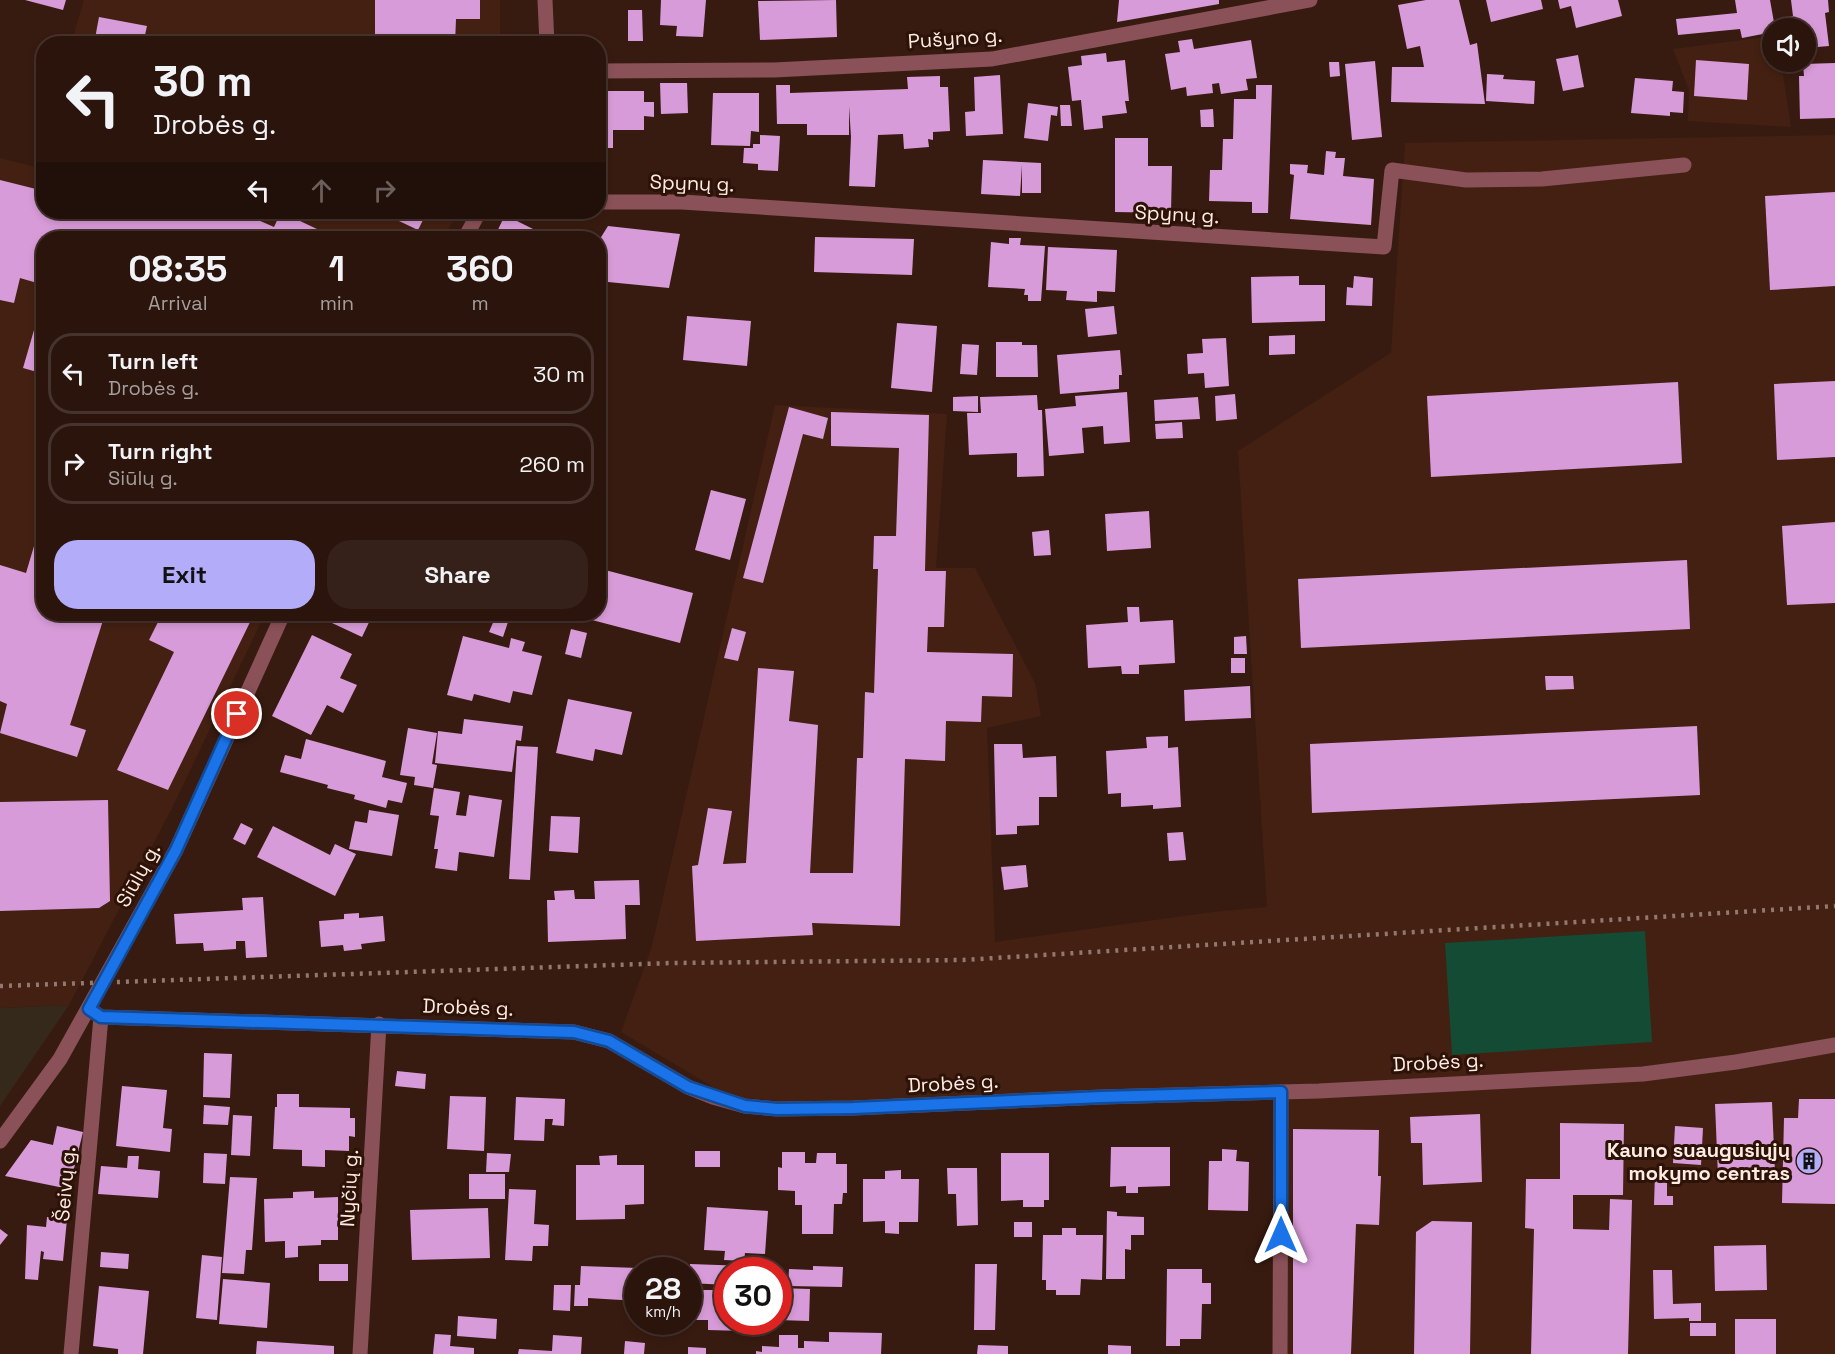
<!DOCTYPE html>
<meta charset="utf-8">
<style>
:root{--surface:#2a140c;--page:#36211a;--text:#f1f3f6;--muted:#a59e9d;--line:#46332d;--accent:#b3adf9}
body{margin:0;font-family:"Space Grotesk",sans-serif;background:var(--page);color:var(--text);height:100vh;display:flex;flex-direction:column;font-size:22px;white-space:nowrap}
*{box-sizing:border-box;margin:0}
p{font-size:20px;color:var(--muted)}
.icon{flex:none;width:33px;height:33px;fill:none;stroke:currentColor;stroke-width:2;stroke-linecap:round;stroke-linejoin:round}
.map{position:relative;flex:1;overflow:hidden}
.drawer{position:absolute;left:36px;top:231px;width:570px;height:390px;display:flex;flex-direction:column;background:var(--surface);border-radius:24px;box-shadow:0 3px 9px #0003,0 0 0 2px var(--line)}
.drawer>*{flex:none}
.top-card{position:absolute;left:36px;top:36px;width:570px;height:183px;border-radius:24px;box-shadow:0 3px 9px #0003,0 0 0 2px var(--line);background:#2a140c;color:var(--text);overflow:hidden}
.buttons{position:absolute;left:1762px;top:18px;display:grid;gap:12px}
.buttons a{display:grid;place-items:center;width:54px;height:54px;border-radius:50%;background:var(--surface);box-shadow:0 3px 9px #0003,0 0 0 2px var(--line);font-size:30px}
.speed{position:absolute;left:624px;top:1257px;display:flex;gap:12px;font-size:30px;font-weight:700;text-align:center}
.speed>*{display:grid;place-content:center;width:78px;height:78px;border-radius:50%;background:var(--surface);box-shadow:0 3px 9px #0003,0 0 0 2px var(--line);line-height:1}
.speed small{font-size:15px;font-weight:400}
.speed .limit{border:9px solid #d22;background:#fff;color:#111}
.pin{position:absolute;display:grid;place-items:center;width:51px;height:51px;color:#fff;margin:-26px;border:3px solid #fff;border-radius:50%;box-shadow:0 2px 6px #0007}
.me{position:absolute;width:66px;margin:-33px;rotate:0deg;stroke-linejoin:round;filter:drop-shadow(0 0 4px #0008)}
.turn{display:flex;align-items:center;gap:21px;height:126px;padding:0 18px;font-size:27px}
.turn .icon{width:78px;height:78px;stroke-width:2.5}
.turn b{display:block;font-size:42px;line-height:51px}
.lanes{display:flex;align-items:center;height:57px;padding:0 18px;background:#0003;justify-content:center;gap:30px;direction:ltr}
.lanes .off{opacity:.35}
.eta{display:flex;justify-content:space-evenly;align-items:center;height:102px;text-align:center}
.eta b{font-size:36px;font-weight:700;line-height:42px}
.action{display:flex;gap:12px;margin-top:auto;padding:12px 18px}
.action a{flex:1;height:69px;border-radius:24px;background:var(--accent);color:#111;font-size:24px;font-weight:700;line-height:69px;text-align:center}
.action a+a{background:var(--page);color:var(--text)}
ul{padding:0;list-style:none}
li{display:flex;align-items:center;gap:18px;height:81px;margin:0 12px 9px;padding:0 6px;border:3px solid var(--line);border-radius:24px}
li div{flex:1}
li b{display:block;font-size:22px}
li em{font-style:normal}
.map>svg:first-child{display:block}
.commercial{fill:#34291a}
.built{fill:#432012}
.green{fill:#144b34}
.building{fill:#d89bd9}
.lines{fill:none;stroke-linecap:round;stroke-linejoin:round}
.street{stroke:#8a5158;stroke-width:15}
.rail{stroke:#92796f;stroke-width:4.5;stroke-dasharray:3 6;stroke-linecap:butt}
.route-casing{stroke:#114b97;stroke-width:15}
.route{stroke:#1a73e8;stroke-width:10}
.labels{text-anchor:middle;stroke-width:6;stroke-linejoin:round;paint-order:stroke}
.street-label{font-size:20px;fill:#ffebe3;stroke:#2d1207}
.poi-label{font-size:20px;font-weight:bold;fill:#ffebe3;stroke:#2d1207;text-anchor:end}
</style>
<div class="map">
<svg width="1835" height="1354" viewBox="0 0 1835 1354">
<rect width="100%" height="100%" fill="#381b10"/>
<path class="commercial" d="M69,1005l-69,101v-98z"/>
<g class="built">
<path d="M84,0h416v43l-429,1z"/>
<path d="M1773,36v26h8l10,65 -103,-6 1,-31 -16,-41z"/>
<path d="M1835,135v1219h-555l1,-262 -428,16 -125,-12 -107,-64 31,-86 123,-541 172,9 -11,154h39l60,115 6,33 -54,12 8,214 218,-30 54,-5 -29,-456 153,-98 14,-210z"/>
<path d="M43,138l1,74h413l-13,26h-400v376h221l-93,194 -103,197 -69,3v-850l35,9z"/>
</g>
<path class="green" d="M1645,931l7,111 -200,13 -7,-112z"/>
<g class="building">
<path d="M25,0h41l-3,10z"/>
<path d="M375,0h105v19h-24l-1,25h-80z"/>
<path d="M661,0h45l-3,37 -27,-1 1,-10 -17,-1z"/>
<path d="M836,0l1,37 -77,3 -2,-39z"/>
<path d="M1119,0h100v4l-102,18z"/>
<path d="M1426,0h33l11,45 7,-2 8,61 -94,-2 1,-35h32l-4,-21 -13,3 -9,-44z"/>
<path d="M1486,0h55l2,9 -52,13z"/>
<path d="M1558,0h60l4,16 -46,12 -5,-22 -11,3z"/>
<path d="M1735,0h35l5,28h-2v4l-31,6 -2,-9 -62,6 -2,-16 61,-6z"/>
<path d="M1791,0h37l1,12 -4,1 4,33 -23,2v-20h-19l-1,-11 7,-1z"/>
<path d="M628,10h14l1,31h-15z"/>
<path d="M99,17l48,9 -4,18h-49z"/>
<path d="M1192,39l2,10 57,-9 6,38 -11,1 2,11 -27,4 -2,-11 -7,1 1,9 -26,3 -1,-9 -15,3 -6,-36 15,-2 -2,-11z"/>
<path d="M1106,53l1,9 18,-2 4,41h-4l2,12 -25,3 1,12 -19,2 -3,-30 -9,1 -4,-34 14,-2 -1,-9z"/>
<path d="M1578,55l6,32 -21,4 -7,-32z"/>
<path d="M1696,60l53,4 -2,36 -53,-4z"/>
<path d="M1375,61l7,76 -30,3 -7,-76z"/>
<path d="M1329,62h10l1,14 -10,1z"/>
<path d="M1835,63v55l-35,1 -1,-43h5l-1,-12z"/>
<path d="M1487,74l17,1 -1,4 32,2 -1,23 -48,-3z"/>
<path d="M1000,75l3,59 -37,2 -1,-24 10,-1 -1,-34z"/>
<path d="M940,76v11h8l2,44 -17,1v8l-5,-1 1,8 -25,2 -1,-15 -25,1 -3,52 -26,-1 2,-49 -2,-31v29h-42v-11h-30l-1,-39h14v8l118,-4 -1,-12z"/>
<path d="M1635,78l38,3 -1,10 12,1 -1,21 -13,-1v4l-39,-3z"/>
<path d="M660,83h27l1,30 -27,1z"/>
<path d="M1256,85h16l-4,128h-16v-11l-43,-1 1,-31h12l1,-31h10l1,-40h22z"/>
<path d="M598,91h46v11h10v15l-10,-1v14h-31v18h-15z"/>
<path d="M713,93h46v39l-8,-1 -1,15 -39,-1z"/>
<path d="M1028,103l30,4 -1,9 -6,-1 -3,26 -24,-3z"/>
<path d="M1060,105h10l2,21h-11z"/>
<path d="M1213,109l1,18h-13l-1,-17z"/>
<path d="M760,135l20,1 -2,35 -20,-1v-6l-15,-1 1,-15h9v-4h7z"/>
<path d="M1115,138h33v28h24l-1,47 -56,-1z"/>
<path d="M1326,151l10,1 -1,6h10l-2,18 31,3 -3,46 -81,-6 4,-44 -4,-1v-10l18,1 -1,8 17,2z"/>
<path d="M983,160l58,3v30h-19v-28l-2,31 -39,-2z"/>
<path d="M0,180l44,11v21h196l34,15 7,-15 55,26h-292v47l-24,-7 -6,25 -14,-3z"/>
<path d="M1835,192v94l-65,4 -5,-94z"/>
<path d="M380,212h47l-9,18z"/>
<path d="M505,215l42,21 -1,2h-52z"/>
<path d="M608,226l72,8 -11,54 -71,-7v-39z"/>
<path d="M815,237l99,2 -2,36 -98,-3z"/>
<path d="M1009,238h12l-1,7 25,1 -4,55h-13v-6h-4l1,-6 -37,-2 3,-45 18,2z"/>
<path d="M1048,247l69,3 -2,42 -18,-1v11l-31,-2 1,-9 -21,-1z"/>
<path d="M1299,276v9h26v36l-73,2 -1,-46z"/>
<path d="M1354,276l19,2 -1,28 -26,-1 1,-18 6,1z"/>
<path d="M43,299h1v75l-21,-6z"/>
<path d="M1114,306l3,28 -29,3 -3,-28z"/>
<path d="M687,316l64,5 -4,45 -64,-6z"/>
<path d="M897,323l40,3 -5,66 -41,-4z"/>
<path d="M1295,335v19l-26,1v-19z"/>
<path d="M1226,338l3,48 -24,2 -1,-15 -16,1 -1,-20 16,-1 -1,-14z"/>
<path d="M996,342h26v3h15l1,32h-42z"/>
<path d="M962,344l17,1 -2,30 -17,-1z"/>
<path d="M1120,350l2,25h-3v14l-59,5 -3,-39z"/>
<path d="M1835,381v76l-58,3 -3,-76z"/>
<path d="M1678,382l4,81 -251,14 -4,-81z"/>
<path d="M1127,392l3,50 -26,2 -1,-18 -21,2 2,25 -35,3 -4,-47 31,-3 -1,-10z"/>
<path d="M1235,394l2,25 -21,2 -1,-25z"/>
<path d="M1037,395l1,15h4l2,66 -27,1v-24l-48,2 -2,-42h14l-1,-16z"/>
<path d="M978,396v16l-25,-1v-14z"/>
<path d="M1198,397l2,22 -45,2 -1,-21z"/>
<path d="M789,407l39,11 -5,21 -20,-5 -40,149 -20,-5z"/>
<path d="M831,412l98,3 -4,156h21l-2,56h-16l-1,25 86,2 -1,43 -30,-1 -1,26 -35,-1 -1,40 -40,-2 -5,167 -88,-3 1,12 -117,6 -4,-75 6,-1 10,-57 24,3 -9,53 23,-1 12,-195 36,3 -5,50 29,4 -8,148h43l4,-115h6l2,-66 9,1 4,-124h-5l1,-33h22l3,-88 -68,-2z"/>
<path d="M1182,422l1,16 -27,1 -1,-15z"/>
<path d="M711,490l35,9 -16,61 -35,-10z"/>
<path d="M1149,511l2,37 -44,3 -2,-37z"/>
<path d="M1835,522v81l-48,2 -5,-79z"/>
<path d="M1049,530l2,25 -17,1 -2,-24z"/>
<path d="M37,536l7,2v76h61l-35,111 16,5 -9,27 -77,-24 7,-29 -7,-3v-136l26,8z"/>
<path d="M1687,560l3,69 -389,19 -3,-69z"/>
<path d="M605,570l88,23 -13,50 -88,-23 2,-6h4v-19z"/>
<path d="M1127,607h12l1,15 33,-2 2,43 -36,2v9h-17l-1,-8 -33,2 -2,-43 42,-3z"/>
<path d="M162,614h92l-86,176 -51,-20 57,-118 -25,-12z"/>
<path d="M318,614h55l-11,23 -45,-21z"/>
<path d="M495,618l13,4 -5,15 -14,-5z"/>
<path d="M732,628l14,4 -8,29 -14,-3z"/>
<path d="M571,629l16,4 -6,25 -16,-4z"/>
<path d="M312,635l40,19 -12,24 17,7 -14,28 -16,-8 -16,30 -39,-19z"/>
<path d="M463,636l46,12 2,-10 14,4 -3,9 20,5 -10,39 -19,-4 -3,12 -36,-9 -2,7 -25,-6z"/>
<path d="M1246,636l1,18h-13v-17z"/>
<rect x="1231" y="658" width="14" height="15"/>
<path d="M1545,676h28l1,13 -28,1z"/>
<path d="M1250,686l1,32 -66,3 -1,-31z"/>
<path d="M568,699l64,13 -10,43 -27,-6 -2,12 -37,-8z"/>
<path d="M464,719l59,7 -2,15 -5,-1 -4,32 -77,-9 3,-32 24,3z"/>
<path d="M1697,726l3,69 -388,18 -2,-69z"/>
<path d="M408,728l29,5 -5,31 5,1 -4,23 -19,-3 1,-8 -15,-2z"/>
<path d="M1168,736v12l10,-1 3,60 -28,2v-4l-32,2v-14l-13,1 -2,-43 41,-3 -1,-11z"/>
<path d="M306,739l80,22 -4,16 25,6 -5,20 -14,-3 -2,8 -32,-9 1,-4 -28,-7 1,-3 -48,-13 5,-17 16,4z"/>
<path d="M994,744h28l1,14 33,-2 1,41h-18v28l-22,1v8l-21,1z"/>
<path d="M517,746l21,1 -8,133 -21,-1z"/>
<path d="M434,788l26,4 -4,23 10,1 3,-21 33,5 -8,57 -35,-5 -2,19 -22,-3 3,-19h-4l5,-33 -9,-1z"/>
<path d="M108,800l2,101 -11,7 -99,3v-109z"/>
<path d="M369,810l30,5 -7,41 -43,-7 6,-28 12,2z"/>
<path d="M551,816l29,1 -2,36 -29,-2z"/>
<path d="M241,823l12,6 -8,16 -12,-6z"/>
<path d="M273,826l57,29 5,-11 21,10 -21,42 -78,-39z"/>
<path d="M1183,832l3,28 -17,1 -2,-28z"/>
<path d="M1026,865l2,22 -24,3 -3,-23z"/>
<path d="M639,880l1,25h-15l1,34 -78,3 -1,-42h8l-1,-9 20,-1 1,9h20l-1,-18z"/>
<path d="M263,897l4,60 -21,1 -1,-17h-9v8l-32,2 -1,-8 -27,1 -2,-30 69,-4 -1,-12z"/>
<path d="M359,913v5l24,-2 2,25 -24,3 1,5 -18,2 -1,-6 -22,2 -2,-26 25,-2v-5z"/>
<path d="M204,1053l28,1 -2,44 -27,-1z"/>
<path d="M397,1071l29,3 -1,15 -30,-3z"/>
<path d="M122,1086l45,4 -4,38 9,1 -2,23 -54,-6z"/>
<path d="M277,1094h22v13l51,1v10h5v19l-6,-1v15l-24,-1v17l-23,-1v-16l-29,-1 2,-42h2z"/>
<path d="M450,1096l36,1 -2,54 -37,-2z"/>
<path d="M516,1097l49,2 -1,27 -12,-1 1,-6h-8l-1,22 -30,-1z"/>
<path d="M1799,1099h36v105l-53,-1 2,-85h14z"/>
<path d="M1772,1102l3,72 -57,2 -3,-72z"/>
<path d="M204,1105l26,2 -2,18 -25,-1z"/>
<path d="M1480,1114l2,68 -59,3 -1,-42h-11l-1,-26z"/>
<path d="M233,1115l19,1 -2,40 -19,-1z"/>
<path d="M1560,1123l64,1 -1,71h-50v34l36,1 1,-31 22,1 -4,154h-97l3,-125 -9,-1 1,-49h34z"/>
<path d="M57,1126l26,6 -14,57 -64,-13 26,-36 22,5z"/>
<path d="M1675,1126l28,2 -2,37 -28,-2z"/>
<path d="M1293,1129l86,1 -1,46h3l-2,49 -23,-1 -5,130h-58z"/>
<path d="M1111,1147h59v39l-32,1v6h-12v-7l-16,1z"/>
<path d="M1222,1149l15,1 -1,11 13,1 -1,49 -40,-1 1,-49h13z"/>
<rect x="695" y="1151" width="25" height="16"/>
<path d="M782,1152h23v11h11l1,-10h19v11h11v29h-4l-1,11h-8l-1,30h-31v-29h-7v-14l-17,-1v-23l4,1z"/>
<path d="M204,1153l23,1 -2,30 -22,-1z"/>
<path d="M487,1153l24,1 -2,18h-23z"/>
<path d="M1001,1153h48v47h-5v7h-21v-7l-22,1z"/>
<path d="M617,1155v10h27v39l-19,1v14l-49,1v-55h24l-1,-9z"/>
<path d="M128,1156h11l-1,13 22,2 -2,27 -60,-4 3,-28 26,2z"/>
<path d="M947,1168h30l1,57 -21,1 -1,-32h-8z"/>
<path d="M901,1170v9h18l-1,43h-19v12l-14,-1v-12l-22,1v-43h22v-8z"/>
<path d="M1655,1173h8v5h4v18h6v9h-19z"/>
<rect x="469" y="1174" width="36" height="25"/>
<path d="M230,1177l27,1 -5,72h-6l-2,24 -22,-1z"/>
<path d="M509,1189l27,1 -2,34 15,1 -1,21h-15l-1,15 -27,-1z"/>
<path d="M314,1191v7l24,-1v43h-17v5l-23,1v11l-13,1v-17l-20,1 -1,-43 29,-1v-6z"/>
<path d="M707,1207l61,4 -3,43 -20,-1 -1,8 -20,-1 1,-9 -21,-1z"/>
<path d="M488,1208l2,50 -78,2 -2,-50z"/>
<path d="M1107,1211l10,1v4l27,1v18h-13v15l-6,-1v30h-19z"/>
<path d="M47,1217l20,2 -4,42 -20,-2 1,-7 -3,-1 -3,29 -13,-1 2,-54 19,2z"/>
<path d="M1432,1221l40,1 -2,132h-56l2,-122z"/>
<rect x="1014" y="1222" width="18" height="15"/>
<path d="M1062,1228h14v7h27l-1,45 -21,-1 -1,16h-24v-5h-10v-10h-4l1,-45h19z"/>
<path d="M0,1229l8,6 -8,10z"/>
<path d="M1766,1245l1,45 -52,1 -1,-45z"/>
<path d="M101,1252l28,2 -1,15 -28,-2z"/>
<path d="M202,1255l20,2 -5,63 -21,-2z"/>
<rect x="319" y="1264" width="29" height="17"/>
<path d="M690,1264l56,2v4h-18v15l-39,-2z"/>
<path d="M975,1264h22l-2,66h-21z"/>
<path d="M581,1266l57,2v33l-50,-3v8h-14l1,-21h5z"/>
<path d="M813,1266l30,1 -1,20 -54,-1 1,-17 24,1z"/>
<path d="M1167,1269h35v14h9v21h-9l-1,35h-21v7h-14z"/>
<path d="M1653,1270h19l1,34 28,-1v18h-12v-3l-35,1z"/>
<path d="M223,1279l47,4 -3,45 -48,-4z"/>
<path d="M554,1285h17l-1,26 -17,-1z"/>
<path d="M99,1286l50,5 -6,63h-25v-5l-25,-3z"/>
<path d="M778,1288l32,1 -1,32 -31,-1z"/>
<path d="M688,1290h40v32h16v9l-36,-1v-10h-20z"/>
<path d="M458,1316l39,3 -1,20 -39,-3z"/>
<rect x="1735" y="1319" width="41" height="35"/>
<rect x="1690" y="1323" width="26" height="13"/>
<path d="M829,1332l53,1 -1,21h-125v-3l6,1v-6l17,1v-12h19v13h6v-7l25,1z"/>
<path d="M435,1334l16,1 -1,11 24,2v6h-41z"/>
<path d="M553,1335l29,2 -1,17h-63l1,-5 33,2z"/>
<path d="M257,1341l77,5v8h-78z"/>
<path d="M625,1341l20,2 -1,11h-20z"/>
<path d="M978,1345l30,1v8h-31z"/>
<path d="M1108,1345l23,1v8h-23z"/>
<path d="M688,1347l18,1v6h-18z"/>
</g>
<g class="lines">
<g class="street">
<path d="M545,0l2,44"/>
<path d="M598,71l176,-1 218,-11 318,-59"/>
<path d="M598,202h84l702,45 8,-77 74,10 76,-1 142,-14"/>
<path d="M465,238l14,-26"/>
<path d="M89,1009l12,8 473,15 35,9 79,46 25,10 32,9 32,3 76,-1 249,-11 217,-6 324,-17 93,-12 99,-17"/>
<path d="M0,1141l60,-82 116,-209 107,-236"/>
<path d="M71,1354l30,-337"/>
<path d="M360,1354l19,-330"/>
<path d="M1280,1354l1,-262"/>
</g>
<path class="rail" d="M0,986l672,-23 291,-3 872,-54"/>
</g>
<g class="lines">
<defs>
<path id="route" d="M237,714l-61,136 -87,159 12,8 473,15 35,9 79,46 57,19 32,3 76,-1 249,-11 179,-5v143"/>
</defs>
<use href="#route" class="route-casing"/>
<use href="#route" class="route"/>
</g>
<defs>
<symbol id="building-disc" viewBox="-11 -11 22 22"><circle r="9.5" fill="#b3adf9" stroke="#2d1207"/><path d="M-4-6H4V6H1V3H-1V6H-4ZM-2.5-4.3h1.7v1.8h-1.7ZM.8-4.3h1.7v1.8H.8ZM-2.5-1h1.7V.8h-1.7ZM.8-1h1.7V.8H.8Z" fill="#111"/></symbol>
</defs>
<g fill-rule="evenodd">
<use href="#building-disc" x="1794" y="1146" width="30" height="30"/>
</g>
<g class="labels">
<g class="street-label">
<text transform="translate(955 38) rotate(-4)" y="7">Pušyno g.</text>
<text transform="translate(692 183) rotate(2)" y="7">Spynų g.</text>
<text transform="translate(1177 214) rotate(3)" y="7">Spynų g.</text>
<text transform="translate(138 875) rotate(-61)" y="7">Siūlų g.</text>
<text transform="translate(468 1007) rotate(2)" y="7">Drobės g.</text>
<text transform="translate(1438 1062) rotate(-3)" y="7">Drobės g.</text>
<text transform="translate(953 1083) rotate(-3)" y="7">Drobės g.</text>
<text transform="translate(65 1184) rotate(-85)" y="7">Šeivų g.</text>
<text transform="translate(349 1188) rotate(-87)" y="7">Nyčių g.</text>
</g>
<g class="poi-label">
<text x="1790" y="1157">Kauno suaugusiųjų<tspan x="1790" dy="23">mokymo centras</tspan></text>
</g>
</g>
</svg>
<div class="buttons">
<a><svg class="icon" aria-label="sound" viewBox="0 0 24 24"><path d="M4 9h4l5-4v14l-5-4H4zM17 9q2 3 0 6"/></svg></a>
</div>
<div class="speed"><div>28<small>km/h</small></div><div class="limit">30</div></div>
<div class="pin" style="left:237px;top:714px;background:#d93025"><svg class="icon" aria-label="arrive" viewBox="0 0 24 24"><path d="M6 21V4h12l-3 4 3 4H6"/></svg></div>
<svg class="me" style="left:1281px;top:1235px" viewBox="-20 -20 40 40"><path d="M0-17L14 15 0 8-14 15z" fill="#1a73e8" stroke="#fff" stroke-width="4"/></svg>
<div class="top-card">
<div class="turn"><svg class="icon" aria-label="left" viewBox="0 0 24 24"><path d="M17 20v-9H6M10 6l-5 5 5 5"/></svg><div><b>30 m</b>Drobės g.</div></div>
<div class="lanes"><svg class="icon" aria-label="left" viewBox="0 0 24 24"><path d="M17 20v-9H6M10 6l-5 5 5 5"/></svg><svg class="icon off" aria-label="ahead" viewBox="0 0 24 24"><path d="M12 20V5M6 11l6-6 6 6"/></svg><svg class="icon off" aria-label="right" viewBox="0 0 24 24"><path d="M7 20v-9h11M14 6l5 5-5 5"/></svg></div>
</div>
<section class="drawer">
<div class="eta">
<div><b>08:35</b><p>Arrival</p></div>
<div><b>1</b><p>min</p></div>
<div><b>360</b><p>m</p></div>
</div>
<ul>
<li><svg class="icon" aria-label="left" viewBox="0 0 24 24"><path d="M17 20v-9H6M10 6l-5 5 5 5"/></svg><div><b>Turn left</b><p>Drobės g.</p></div><em>30 m</em></li>
<li><svg class="icon" aria-label="right" viewBox="0 0 24 24"><path d="M7 20v-9h11M14 6l5 5-5 5"/></svg><div><b>Turn right</b><p>Siūlų g.</p></div><em>260 m</em></li>
</ul>
<div class="action"><a>Exit</a><a>Share</a></div>
</section>
</div>
